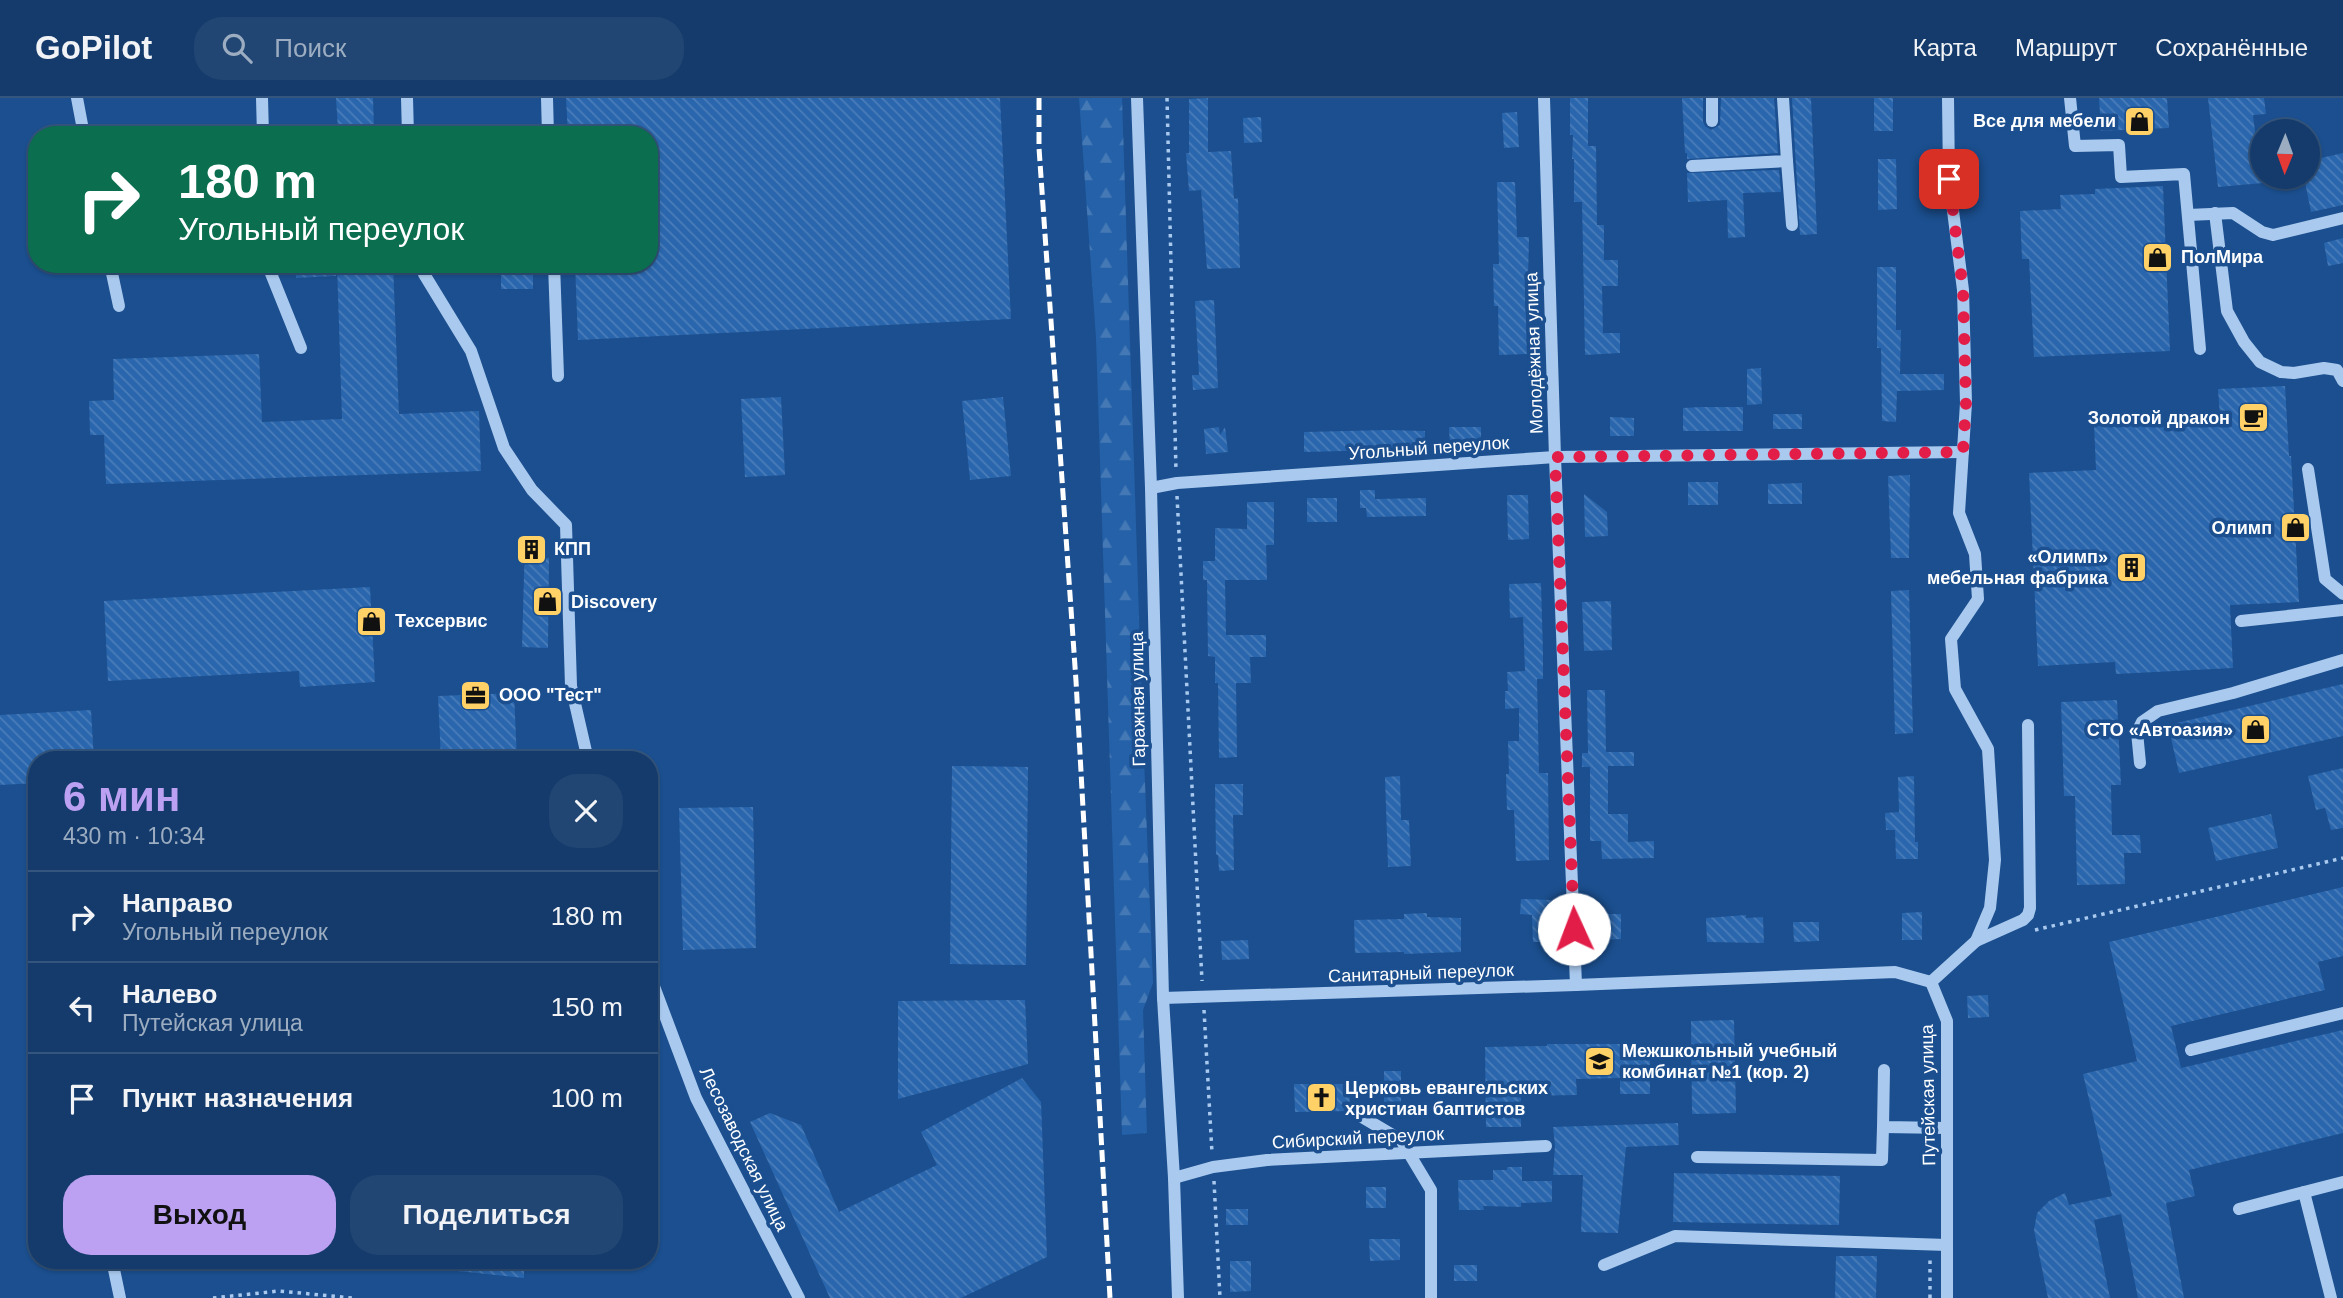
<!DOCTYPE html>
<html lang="ru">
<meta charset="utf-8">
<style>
:root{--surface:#143b6b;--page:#214673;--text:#f1f3f6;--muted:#9dadc1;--line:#33557e;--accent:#bca0f2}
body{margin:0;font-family:Arial,sans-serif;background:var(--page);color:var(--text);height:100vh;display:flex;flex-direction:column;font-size:26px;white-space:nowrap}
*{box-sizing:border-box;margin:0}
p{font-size:23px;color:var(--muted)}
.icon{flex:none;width:38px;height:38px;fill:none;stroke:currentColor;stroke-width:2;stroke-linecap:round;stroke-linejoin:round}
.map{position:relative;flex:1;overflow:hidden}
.panel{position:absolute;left:28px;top:653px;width:630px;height:518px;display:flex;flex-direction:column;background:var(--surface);border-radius:28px;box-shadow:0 2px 5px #0004,0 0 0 2px var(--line)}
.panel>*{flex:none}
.top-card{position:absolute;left:28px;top:28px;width:630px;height:147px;border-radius:28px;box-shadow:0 2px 5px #0004,0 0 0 2px var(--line);background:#0b6e4f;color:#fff;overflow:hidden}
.needle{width:46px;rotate:181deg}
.tools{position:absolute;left:2250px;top:21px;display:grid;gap:14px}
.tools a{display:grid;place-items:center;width:70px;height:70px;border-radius:50%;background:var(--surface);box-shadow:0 2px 5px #0004,0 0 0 2px var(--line);font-size:35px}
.pin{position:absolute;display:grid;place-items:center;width:60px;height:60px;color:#fff;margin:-30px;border-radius:14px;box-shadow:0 4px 10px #0006}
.me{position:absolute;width:77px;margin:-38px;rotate:358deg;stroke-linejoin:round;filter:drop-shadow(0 0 5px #0008)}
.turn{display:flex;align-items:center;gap:24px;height:147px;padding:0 35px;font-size:32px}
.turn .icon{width:91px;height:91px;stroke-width:2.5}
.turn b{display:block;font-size:49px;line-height:60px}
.round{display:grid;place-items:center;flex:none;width:74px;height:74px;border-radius:28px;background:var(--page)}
.headline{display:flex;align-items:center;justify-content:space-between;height:119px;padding:0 35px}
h1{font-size:42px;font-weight:600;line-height:52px;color:var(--accent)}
.primary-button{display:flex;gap:14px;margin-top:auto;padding:14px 35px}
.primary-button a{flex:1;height:80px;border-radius:28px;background:var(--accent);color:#111;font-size:28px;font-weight:600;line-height:80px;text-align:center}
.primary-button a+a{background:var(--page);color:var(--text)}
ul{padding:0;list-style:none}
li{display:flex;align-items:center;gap:21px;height:91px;padding:0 35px;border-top:2px solid var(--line)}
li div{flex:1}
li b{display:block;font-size:26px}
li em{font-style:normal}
header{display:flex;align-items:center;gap:42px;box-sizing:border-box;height:98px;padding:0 35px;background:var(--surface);border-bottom:2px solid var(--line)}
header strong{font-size:33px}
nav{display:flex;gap:38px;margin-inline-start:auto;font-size:24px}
.search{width:490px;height:63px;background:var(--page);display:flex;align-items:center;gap:18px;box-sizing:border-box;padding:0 24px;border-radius:28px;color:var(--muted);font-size:26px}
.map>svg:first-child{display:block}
.forest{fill:url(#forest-firs)}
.building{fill:url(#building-back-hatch)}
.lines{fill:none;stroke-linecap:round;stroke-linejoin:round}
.path{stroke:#a9c9ee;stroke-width:3.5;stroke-dasharray:3.5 5;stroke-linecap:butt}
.minor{stroke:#a9c9ee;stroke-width:12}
.rail{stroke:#fff;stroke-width:5;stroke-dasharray:12 5;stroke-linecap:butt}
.route{stroke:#e11d48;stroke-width:12;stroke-dasharray:0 21.6}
.labels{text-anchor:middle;stroke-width:7;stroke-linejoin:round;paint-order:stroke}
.poi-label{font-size:18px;font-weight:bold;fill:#fff;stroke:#1b4f8f;text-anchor:start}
.street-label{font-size:18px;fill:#fff;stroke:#1b4f8f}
</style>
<header>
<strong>GoPilot</strong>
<div class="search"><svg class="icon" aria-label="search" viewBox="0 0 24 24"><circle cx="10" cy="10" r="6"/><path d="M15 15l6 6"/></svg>Поиск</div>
<nav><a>Карта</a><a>Маршрут</a><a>Сохранённые</a></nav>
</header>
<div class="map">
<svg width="2343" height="1200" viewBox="0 0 2343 1200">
<defs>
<pattern id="forest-firs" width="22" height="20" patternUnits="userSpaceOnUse" patternTransform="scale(1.75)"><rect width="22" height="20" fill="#2461a8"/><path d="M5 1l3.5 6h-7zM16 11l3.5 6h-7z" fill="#4579b5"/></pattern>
<pattern id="building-back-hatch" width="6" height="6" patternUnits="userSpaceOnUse" patternTransform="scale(1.75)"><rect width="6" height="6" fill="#2a66ad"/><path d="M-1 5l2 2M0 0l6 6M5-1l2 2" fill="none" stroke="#4a7db9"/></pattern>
</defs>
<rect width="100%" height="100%" fill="#1b4f8f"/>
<path class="forest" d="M1079,0h43l20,610 11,275 -10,27 4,123 -25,2 -26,-797z"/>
<g class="building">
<path d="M336,0h37l1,30 -36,2z"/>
<path d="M566,0h434l11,221 -433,21 -3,-76h74v-129h-81z"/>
<path d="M1208,0v54l23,-1 3,48 4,-1 2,70 -33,1 -6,-79 -12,1 -3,-38h3v-54z"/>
<path d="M1570,0h18v48h8l1,79h7v35h14v26h-16l1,47h17v20l-35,2 -3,-153h-8v-43h-2l1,-24h-3z"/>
<path d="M1682,0h21v24l2,4 6,4 9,-5 1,-27h53l4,55 -91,6v-6h-2z"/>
<path d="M1792,0h19l6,136 -17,1z"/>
<rect x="1874" y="0" width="19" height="33"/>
<path d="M2099,0h68l2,30 -68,3z"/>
<path d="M2208,0h56l2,16 -13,1 4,33 6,-1v36l-45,4z"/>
<path d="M1517,14l2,35 -15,1 -2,-35z"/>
<path d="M1261,19l1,25 -18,1 -1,-25z"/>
<path d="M2343,55v52l-32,7 -7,-35h4v-16z"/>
<path d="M1878,61h18l1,50 -19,1z"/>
<path d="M1779,72l2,22 -38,1 2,44 -17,1 -1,-38 -39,2 -1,-29z"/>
<path d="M1497,84h18l2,55h12l-1,44h-3l2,73 -28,1 -1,-49h-4l-1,-42h6z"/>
<path d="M2163,88l7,165 -136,6 -5,-98h-7l-2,-48 41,-2 -1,-14 35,-1v-5z"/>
<path d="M2343,140v25l-15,3 -4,-23z"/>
<path d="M295,166h41v12l-40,2z"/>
<path d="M337,166h56l6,150 80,-3 2,60 -375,13 -2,-49h-14l-1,-34 25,-1 -1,-41 146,-5 3,68 80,-3z"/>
<rect x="501" y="166" width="32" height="25"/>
<path d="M1877,169h19v63h5l-1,44h44v16l-47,1 -1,31 -14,-1 -1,-73h-4z"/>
<path d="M1214,202l4,88 -25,2 -1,-15h7l-4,-74z"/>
<path d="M1761,270l1,36 -15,1v-36z"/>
<path d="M2285,288l4,70h2l8,146 -69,3 3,63 -117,6 -1,-12 -77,4 -9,-193 67,-3 -2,-46 126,-7 -2,-28z"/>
<path d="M781,299l4,78 -40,2 -4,-78z"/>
<path d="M1003,299l8,79 -41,4 -8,-79z"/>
<path d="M1701,309h42v24h-60v-23z"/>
<rect x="1773" y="316" width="29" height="15"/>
<path d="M1610,319l24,1v18h-24z"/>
<path d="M1219,329l1,8 5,-8 3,25 -22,2 -2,-25z"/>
<path d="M1449,329h32v21h-28l-3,-1z"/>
<path d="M1387,332l38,1v15l-27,1v12l-16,-1v-8l-78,2v-20z"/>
<path d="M1910,377l-1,83h-18l-3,-82z"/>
<rect x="1688" y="384" width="30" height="23"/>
<path d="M1802,385v21h-34v-20z"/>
<path d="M1360,392h15v9l51,-1v18l-59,1 -1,-9h-6z"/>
<path d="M1584,396l23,18 1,24 -23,1z"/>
<path d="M1507,397h21l1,44 -21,1z"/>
<rect x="1307" y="400" width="30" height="24"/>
<path d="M1247,404h27v43h-8l1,35h-42l1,55h40v22h-16l1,26h-15l1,74 -18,1 -1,-75h-3v-26l-7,-1 -1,-76h-4v-19h12v-33l32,1z"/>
<path d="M525,442h14l-1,18h11l-1,90 -26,-1z"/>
<path d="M1541,485l2,70v26h-6l2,94h9l1,87 -33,1 -2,-51h-7l-1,-36h3l-1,-33h11v-33l-14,1v-18h3l-1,-19 18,-1 -2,-54 -13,1 -1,-34z"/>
<path d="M370,489l5,95 -75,5 -1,-16 -191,10 -4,-80z"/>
<path d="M1909,492l4,143 -18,1 -4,-143z"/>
<path d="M1611,503l1,49 -28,1 -2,-49z"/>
<path d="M2343,586v52l-164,37 -11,-48z"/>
<path d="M1587,592h18l1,62h28v14h-26v48h20v28l26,-1v17l-52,1 -1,-18h-11v-74h-8v-14h6z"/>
<path d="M514,595l3,67h-76l-3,-64z"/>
<path d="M2117,602l4,85h-10l1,50h28l1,18h-17l1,31 -48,1 -2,-89h-11l-3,-94z"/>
<path d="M91,612l3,50h-57v23l-37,2v-70z"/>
<path d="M952,668l76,1 -2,198 -76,-1z"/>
<path d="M2343,670v60l-12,2 -6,-22 -9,2 -8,-34z"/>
<path d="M1400,678l1,44h8l2,46 -23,1 -3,-90z"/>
<path d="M1914,678l1,66h3v17h-22l-1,-29h-9l-1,-17 14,-1 -1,-35z"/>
<path d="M1215,686h28v31h-10l1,55 -15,1 -1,-16h-2z"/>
<path d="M753,709l3,141 -73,2 -4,-142z"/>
<path d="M2271,716l7,34 -62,13 -8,-33z"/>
<path d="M2343,789v69l-25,6 7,28 -154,36 10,42 162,-38v103l-154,37 6,26 -29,7 18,95h-46l-17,-84 -27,6 16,78h-62l-14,-68 3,-17 12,-12 16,-8 4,12 43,-9 -29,-122 54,-13 -28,-119z"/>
<path d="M1521,801l31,1 -1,42h-18l-1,-27 -12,-1z"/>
<path d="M1922,814v28h-20v-27z"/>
<path d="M1427,815v4l34,1v34l-57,2v-2l-49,1 -1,-33 50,-1v-5z"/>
<path d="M1599,816h22v25l-22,1z"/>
<path d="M1746,817v3l17,-1 1,26 -57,-1 -1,-24z"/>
<path d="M1793,824h26v19l-25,1z"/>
<path d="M1248,842l1,19 -27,1 -1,-19z"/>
<path d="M1988,897l1,22 -21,1 -1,-22z"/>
<path d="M1025,902l3,64 -130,35v-98z"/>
<path d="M1734,922l2,93 -44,1 -1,-93z"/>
<path d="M1547,946h103v50h-30v-16l-44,1 1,16 -56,1v31h-35l-1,-80 62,-1z"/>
<rect x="1384" y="973" width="17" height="33"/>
<path d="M1022,980l19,24 6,155 -86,41h-131l-80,-176 20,-9 31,12 38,87 98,-47 -16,-33z"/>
<path d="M1294,986h55l1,27 -55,1z"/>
<path d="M1678,1025l1,22 -53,2 -8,86 -37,-1 2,-57h-30l2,-29 -2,-19z"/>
<path d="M1507,1069h15v14h30v21l-31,1v4l-38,-1 1,4h-25l-1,-30h35v-10h14z"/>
<path d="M1674,1075l166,3 -1,49 -166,-3z"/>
<rect x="1366" y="1089" width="20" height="21"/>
<rect x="1226" y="1111" width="22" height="16"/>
<path d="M1369,1141h31v21l-30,1z"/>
<path d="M1836,1158h41l-1,42h-41z"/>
<path d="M449,1162h75v18l-76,-8z"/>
<path d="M1230,1163h21v30l-21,1z"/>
<rect x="1454" y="1167" width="23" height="16"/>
</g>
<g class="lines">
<g class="path">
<path d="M1167,0l9,373"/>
<path d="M1177,398l25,485"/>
<path d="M2035,832l308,-72"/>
<path d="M1204,912l8,143"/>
<path d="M1214,1083l6,117"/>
<path d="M213,1200l66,-7 73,7"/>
<path d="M1930,1200v-41"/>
</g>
<g class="minor">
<path d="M77,0l7,37"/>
<path d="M262,0l1,37"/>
<path d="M407,0l1,37"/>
<path d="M547,0l1,37"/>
<path d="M1137,0l14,390 12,510 11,180 4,120"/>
<path d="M1544,0l11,359 21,528"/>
<path d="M2070,0l5,48 44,-1 2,32 63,-3 16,175"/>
<path d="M1712,23v-23"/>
<path d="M1787,63l5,64"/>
<path d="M1692,68l95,-5 -4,-63"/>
<path d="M2215,115l12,98 17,31 16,20 21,10 13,1 30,-5 13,2 6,11"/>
<path d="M2188,117l45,-2 29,19 11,3 70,-17"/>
<path d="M110,166l9,42"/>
<path d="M270,166v7l31,77"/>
<path d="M421,166l3,10 47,77 33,97 28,42 34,35 5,161 17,74"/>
<path d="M554,166l4,112"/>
<path d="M2308,371l17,110 18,15"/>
<path d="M1151,390l26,-5 378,-26 408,-5"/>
<path d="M2241,523l102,-11"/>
<path d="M2140,665l-3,-31 5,-10 16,-11 75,-18 110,-33"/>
<path d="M1976,843l47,-21 5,-5 2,-7 -2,-183"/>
<path d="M649,875l47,125 103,200"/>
<path d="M1931,884l45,-41 14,-33 5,-48 -7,-111 -33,-60 -4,-50 27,-40 -3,-45 -16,-41 7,-110 -3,-113 -14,-111 -1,-81"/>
<path d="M1931,884l16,39v277"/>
<path d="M1163,900l413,-13 319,-13 36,10"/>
<path d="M2191,952l152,-37"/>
<path d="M1884,972l-1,57 64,1"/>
<path d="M1362,1019l39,23 30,50v108"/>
<path d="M1697,1059l185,3 1,-33"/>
<path d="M1174,1080l39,-11 54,-7 279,-14"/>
<path d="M2304,1094l27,106"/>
<path d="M2239,1111l104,-27"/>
<path d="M112,1162l8,38"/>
<path d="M1604,1167l71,-29 272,9"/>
</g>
<path class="rail" d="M1039,0v50l37,533 34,617"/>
</g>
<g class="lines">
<path class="route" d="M1574,831l-19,-472 408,-5 3,-49 -3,-113 -14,-111"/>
</g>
<defs>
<symbol id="shop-square" viewBox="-11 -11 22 22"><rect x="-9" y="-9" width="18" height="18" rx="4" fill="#ffd166" stroke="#1b4f8f"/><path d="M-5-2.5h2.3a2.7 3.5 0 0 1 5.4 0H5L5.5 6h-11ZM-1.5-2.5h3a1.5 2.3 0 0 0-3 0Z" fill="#111"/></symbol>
<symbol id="cafe-square" viewBox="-11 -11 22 22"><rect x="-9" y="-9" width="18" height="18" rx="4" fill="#ffd166" stroke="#1b4f8f"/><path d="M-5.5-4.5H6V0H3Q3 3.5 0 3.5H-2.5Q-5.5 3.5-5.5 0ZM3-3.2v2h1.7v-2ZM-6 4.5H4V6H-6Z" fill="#111"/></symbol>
<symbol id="building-square" viewBox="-11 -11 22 22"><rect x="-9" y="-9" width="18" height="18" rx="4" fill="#ffd166" stroke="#1b4f8f"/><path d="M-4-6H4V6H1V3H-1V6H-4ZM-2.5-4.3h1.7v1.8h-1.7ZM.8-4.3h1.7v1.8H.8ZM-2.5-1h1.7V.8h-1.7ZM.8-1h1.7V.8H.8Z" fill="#111"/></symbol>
<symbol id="office-square" viewBox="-11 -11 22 22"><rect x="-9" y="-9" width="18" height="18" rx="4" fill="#ffd166" stroke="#1b4f8f"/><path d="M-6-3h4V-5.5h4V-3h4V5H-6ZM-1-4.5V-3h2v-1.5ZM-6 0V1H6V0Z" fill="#111"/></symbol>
<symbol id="university-square" viewBox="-11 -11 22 22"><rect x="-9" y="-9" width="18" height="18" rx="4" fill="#ffd166" stroke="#1b4f8f"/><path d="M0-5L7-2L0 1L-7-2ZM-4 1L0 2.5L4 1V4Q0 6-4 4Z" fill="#111"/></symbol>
<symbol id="church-square" viewBox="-11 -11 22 22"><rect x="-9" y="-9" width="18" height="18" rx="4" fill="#ffd166" stroke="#1b4f8f"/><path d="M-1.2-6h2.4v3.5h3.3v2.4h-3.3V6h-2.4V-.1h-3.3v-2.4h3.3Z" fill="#111"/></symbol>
</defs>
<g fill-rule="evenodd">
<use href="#shop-square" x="2122" y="6" width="35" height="35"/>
<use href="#shop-square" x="2140" y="142" width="35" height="35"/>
<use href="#cafe-square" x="2236" y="302" width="35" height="35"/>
<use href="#shop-square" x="2278" y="412" width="35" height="35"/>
<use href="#building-square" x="514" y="434" width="35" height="35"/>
<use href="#building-square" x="2114" y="452" width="35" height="35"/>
<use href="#shop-square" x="530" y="486" width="35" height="35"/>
<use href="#shop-square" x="354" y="506" width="35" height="35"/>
<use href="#office-square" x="458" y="580" width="35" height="35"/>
<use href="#shop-square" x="2238" y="614" width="35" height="35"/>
<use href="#university-square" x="1582" y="946" width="35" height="35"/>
<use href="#church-square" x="1304" y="982" width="35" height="35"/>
</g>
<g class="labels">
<g class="poi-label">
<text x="2116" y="29" text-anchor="end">Все для мебели</text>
<text x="2181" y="165">ПолМира</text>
<text x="2230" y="326" text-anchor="end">Золотой дракон</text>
<text x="2272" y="436" text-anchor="end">Олимп</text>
<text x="554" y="457">КПП</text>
<text x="2108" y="465" text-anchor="end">«Олимп»<tspan x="2108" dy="21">мебельная фабрика</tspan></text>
<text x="571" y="510">Discovery</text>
<text x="395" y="529">Техсервис</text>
<text x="499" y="603">ООО "Тест"</text>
<text x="2233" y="638" text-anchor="end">СТО «Автоазия»</text>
<text x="1622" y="959">Межшкольный учебный<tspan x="1622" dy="21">комбинат №1 (кор. 2)</tspan></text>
<text x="1345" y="996">Церковь евангельских<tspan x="1345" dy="21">христиан баптистов</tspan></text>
</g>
<g class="street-label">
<text transform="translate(1534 255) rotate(-92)" y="6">Молодёжная улица</text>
<text transform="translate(1429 350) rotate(-4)" y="6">Угольный переулок</text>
<text transform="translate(1138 601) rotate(-91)" y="6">Гаражная улица</text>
<text transform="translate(1421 875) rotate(-2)" y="6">Санитарный переулок</text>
<text transform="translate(1928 997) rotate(-91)" y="6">Путейская улица</text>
<text transform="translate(1358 1040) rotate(-3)" y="6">Сибирский переулок</text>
<text transform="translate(744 1051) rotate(64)" y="6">Лесозаводская улица</text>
</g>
</g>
</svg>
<div class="tools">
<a><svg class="needle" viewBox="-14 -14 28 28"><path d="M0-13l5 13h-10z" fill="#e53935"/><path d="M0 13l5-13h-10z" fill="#9dadc1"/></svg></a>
</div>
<div class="pin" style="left:1949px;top:81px;background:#d93025"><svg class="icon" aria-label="arrive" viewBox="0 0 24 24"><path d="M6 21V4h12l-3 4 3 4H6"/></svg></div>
<svg class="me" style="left:1574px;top:831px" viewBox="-20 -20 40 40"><circle r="19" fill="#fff"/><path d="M0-13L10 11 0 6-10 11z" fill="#e11d48"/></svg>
<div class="top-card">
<div class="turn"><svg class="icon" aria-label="right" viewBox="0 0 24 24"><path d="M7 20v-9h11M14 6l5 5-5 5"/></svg><div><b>180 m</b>Угольный переулок</div></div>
</div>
<section class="panel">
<div class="headline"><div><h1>6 мин</h1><p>430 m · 10:34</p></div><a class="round"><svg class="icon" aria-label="close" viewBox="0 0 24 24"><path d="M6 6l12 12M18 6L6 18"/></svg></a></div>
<ul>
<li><svg class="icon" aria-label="right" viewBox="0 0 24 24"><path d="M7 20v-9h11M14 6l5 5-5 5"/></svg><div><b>Направо</b><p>Угольный переулок</p></div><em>180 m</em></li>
<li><svg class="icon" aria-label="left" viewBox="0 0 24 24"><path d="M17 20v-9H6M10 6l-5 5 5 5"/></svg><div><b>Налево</b><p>Путейская улица</p></div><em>150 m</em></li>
<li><svg class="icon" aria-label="arrive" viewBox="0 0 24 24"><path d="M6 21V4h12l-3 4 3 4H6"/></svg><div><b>Пункт назначения</b></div><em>100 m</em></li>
</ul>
<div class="primary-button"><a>Выход</a><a>Поделиться</a></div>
</section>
</div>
